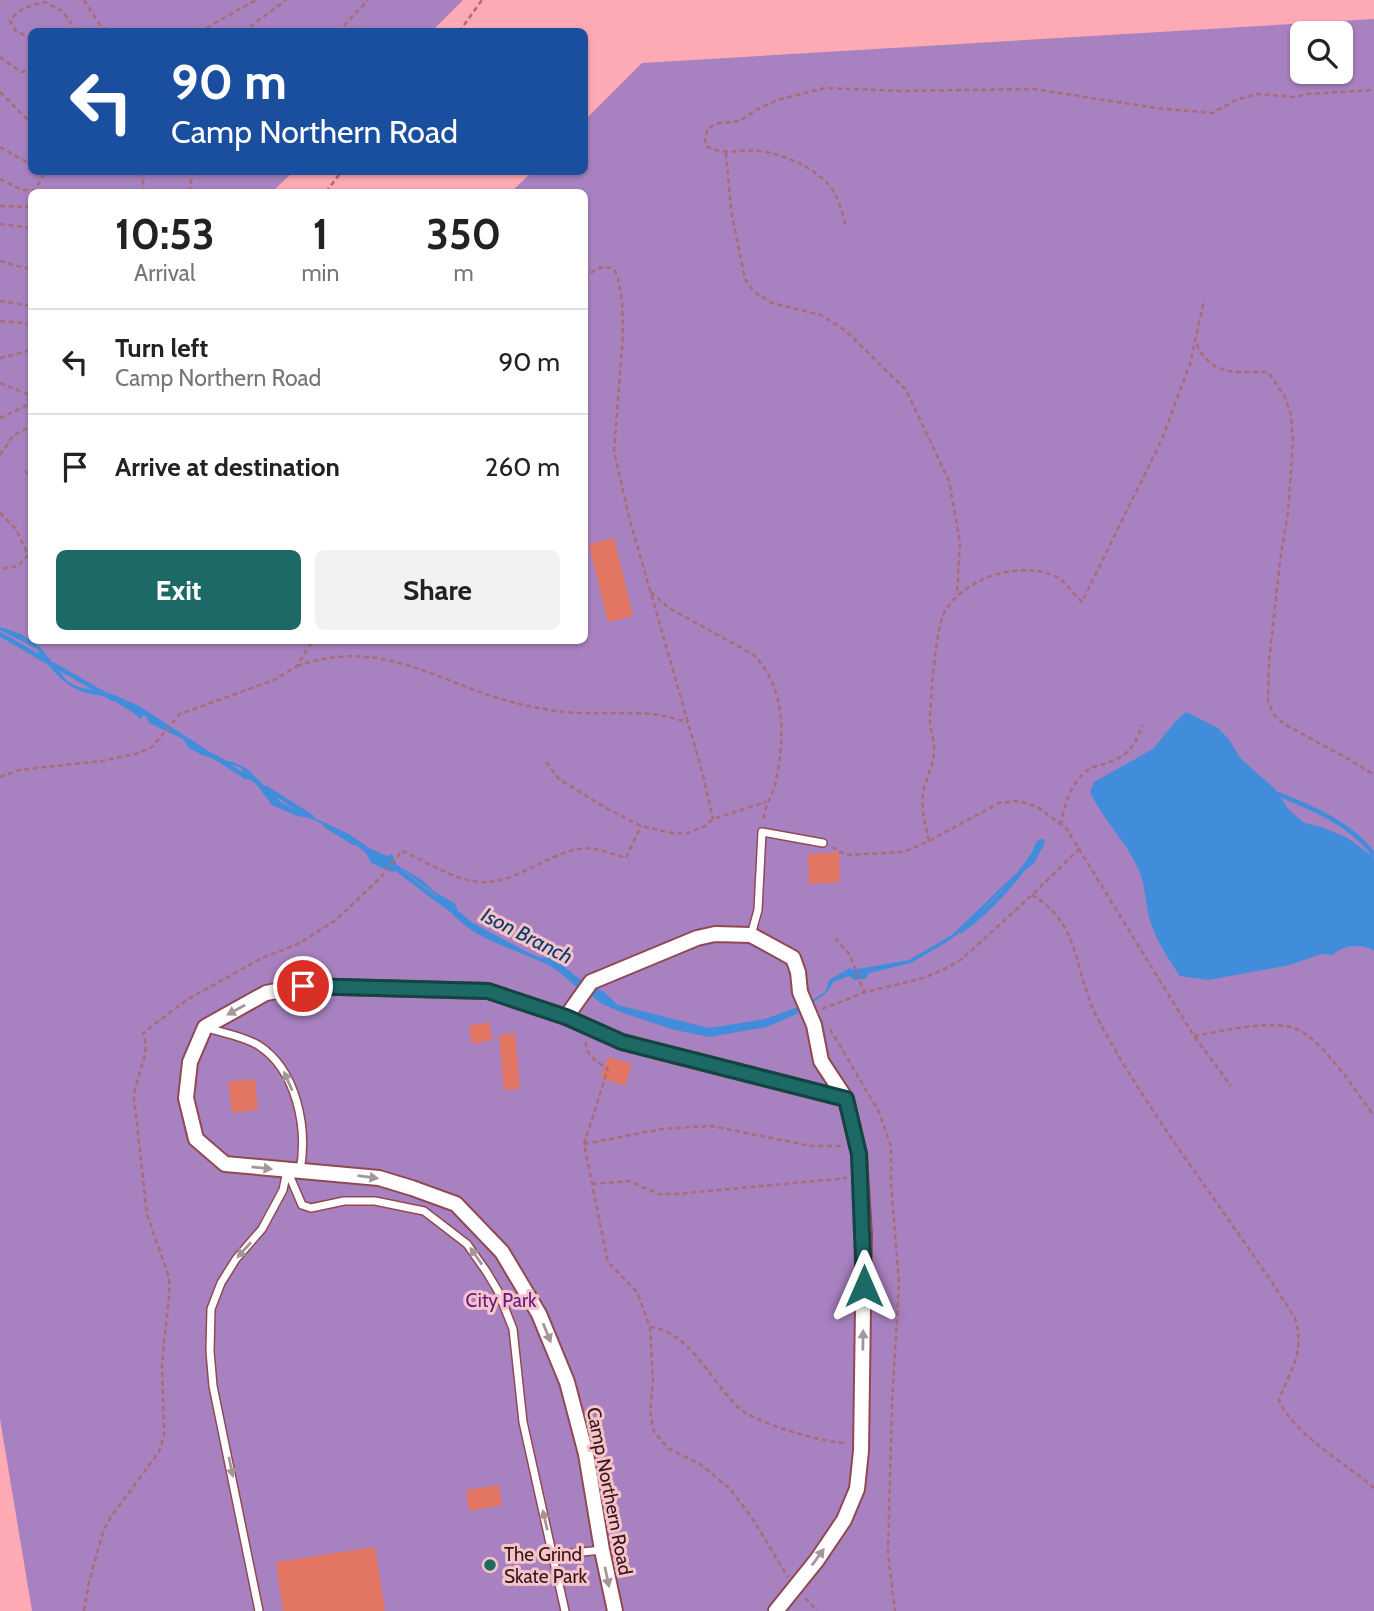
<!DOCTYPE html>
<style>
:root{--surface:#fff;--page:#f2f2f2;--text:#222;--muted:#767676;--line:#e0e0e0;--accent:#1c6966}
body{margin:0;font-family:Cabin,sans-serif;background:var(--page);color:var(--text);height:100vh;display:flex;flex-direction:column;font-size:26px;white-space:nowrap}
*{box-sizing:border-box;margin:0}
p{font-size:23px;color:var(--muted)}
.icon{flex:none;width:38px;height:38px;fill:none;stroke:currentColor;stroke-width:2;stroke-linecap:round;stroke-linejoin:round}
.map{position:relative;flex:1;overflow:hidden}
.panel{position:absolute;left:28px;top:189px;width:560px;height:455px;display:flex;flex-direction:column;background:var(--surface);border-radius:10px;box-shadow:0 2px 5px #0004}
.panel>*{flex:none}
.hud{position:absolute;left:28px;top:28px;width:560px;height:147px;border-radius:10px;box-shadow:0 2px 5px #0004;background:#1a4fa0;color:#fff;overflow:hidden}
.tools{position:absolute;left:1290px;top:21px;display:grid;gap:14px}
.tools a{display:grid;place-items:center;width:63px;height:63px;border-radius:10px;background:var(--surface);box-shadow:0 2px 5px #0004;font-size:35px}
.pin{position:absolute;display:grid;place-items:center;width:60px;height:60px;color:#fff;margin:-30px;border:4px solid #fff;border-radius:50%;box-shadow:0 2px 7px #0007}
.me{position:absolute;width:77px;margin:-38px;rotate:0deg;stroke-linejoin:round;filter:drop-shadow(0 0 5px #0008)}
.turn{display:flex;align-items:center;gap:24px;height:147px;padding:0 28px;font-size:32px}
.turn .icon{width:91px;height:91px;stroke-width:2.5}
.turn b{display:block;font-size:49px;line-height:60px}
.eta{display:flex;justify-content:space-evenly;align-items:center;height:119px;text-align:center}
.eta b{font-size:42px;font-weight:700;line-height:49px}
.button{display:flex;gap:14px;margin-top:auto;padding:14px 28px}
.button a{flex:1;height:80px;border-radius:10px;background:var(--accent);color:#fff;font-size:28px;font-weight:700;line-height:80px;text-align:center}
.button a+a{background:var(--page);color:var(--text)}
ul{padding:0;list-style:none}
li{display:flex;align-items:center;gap:21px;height:105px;padding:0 28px;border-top:2px solid var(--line)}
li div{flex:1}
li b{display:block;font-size:26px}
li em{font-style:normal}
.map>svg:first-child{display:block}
.green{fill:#a882c0;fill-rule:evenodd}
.water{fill:#428ddb}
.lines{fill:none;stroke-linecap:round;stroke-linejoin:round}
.stream{stroke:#428ddb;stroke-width:4.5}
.building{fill:#e27662}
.service-casing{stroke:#914853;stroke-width:10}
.minor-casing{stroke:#914853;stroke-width:18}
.path{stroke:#aa6c74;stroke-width:2.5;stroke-dasharray:5 3.5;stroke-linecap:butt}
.service{stroke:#fff;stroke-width:7}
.minor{stroke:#fff;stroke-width:14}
.oneway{fill:#a49698}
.route-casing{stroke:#124442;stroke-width:18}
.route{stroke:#1c6966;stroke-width:12}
.poi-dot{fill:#1c6966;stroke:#f6c3c8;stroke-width:2.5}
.labels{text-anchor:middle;stroke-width:6;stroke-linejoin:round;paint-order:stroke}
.park-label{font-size:19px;fill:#631a85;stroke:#f6c3c8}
.street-label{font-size:19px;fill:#34151a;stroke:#f6c3c8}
.poi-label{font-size:19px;fill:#34151a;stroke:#f6c3c8;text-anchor:start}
.water-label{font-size:21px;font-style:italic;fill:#023b6d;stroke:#f6c3c8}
</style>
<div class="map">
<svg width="1374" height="1611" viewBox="0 0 1374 1611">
<rect width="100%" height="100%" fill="#feaab4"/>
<path class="green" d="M0,0h463l-31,31 -400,1v140h261l-21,20h-240v448h552v-448h-73l21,-20h52l1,-52 57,-57 732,-44v1592h-1342l-32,-192zM1302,33h38v39h-38z"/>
<g class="water">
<path d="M0,627l21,7 20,14 26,33 11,6 34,7 27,12 71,46 17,9 6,1 13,6 36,35 67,31 20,14 18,8 5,-2 5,11 25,15 13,12 21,12 1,6 16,13 56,30 10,4 14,1 24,19 27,15 14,13 91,23 56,-9 41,-15 19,-12 4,-12 21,-12 2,2 57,-10 43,-25 60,-58 18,-13 7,-13 -4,-2 4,-8 4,-1 4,3 -11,20 -25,20 -46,47 -16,12 -36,21 -42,10 -4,6 -10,1 -6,-4 -16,6c-7,17 -16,13 -23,26l-43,19 -58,10 -34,-7 -49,-16 -24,-10 -10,-8 -6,-1c-12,-9 -24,-23 -38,-30 -37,-18 -70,-23 -99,-54 -6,-5 -12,-7 -13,-16l-32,-24 -5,-2 -7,3 -21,-9 -5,-10 -22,-18 -34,-17 -13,-2 -25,-11 -17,-22 -14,-8 2,-5 -4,-3 -37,-12 -13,-7 -6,-9 -34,-16 -3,-7h-4l-1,4c-8,-11 -22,-13 -32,-24 -37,-1 -48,-16 -70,-42l-2,-5 -37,-19z"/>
<path d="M1186,712l32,16 10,10 13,21 32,28 17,24 15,12 16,4 27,11 24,18 2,3v92c-12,-8 -32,-6 -41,4l-12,-1 -31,11 -82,15 -28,-4c-11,-16 -22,-33 -29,-52 -6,-18 -5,-36 -12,-54 -13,-29 -36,-50 -49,-78l4,-10 59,-33 23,-28z"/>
</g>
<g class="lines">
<g class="stream">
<path d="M0,634l46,27"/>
<path d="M54,665l59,34"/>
<path d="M215,757l31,20"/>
<path d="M266,788l46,29"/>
<path d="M1273,792c36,15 77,30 101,63"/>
<path d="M325,825l29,18"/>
<path d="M394,867l46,35"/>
<path d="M961,931c32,-23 61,-57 81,-90"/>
</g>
</g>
<g class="building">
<path d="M614,538l19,78 -25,6 -19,-78z"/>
<path d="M839,852l1,30 -31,2 -1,-30z"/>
<path d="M489,1022l3,18 -20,4 -3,-18z"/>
<path d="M515,1033l5,56 -16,1 -5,-55z"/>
<path d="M608,1057l24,7 -7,22 -24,-8z"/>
<path d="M255,1079l3,31 -26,3 -4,-31z"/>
<path d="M499,1485l3,20 -33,6 -3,-21z"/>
<path d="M375,1547l10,64h-102l-7,-49z"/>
</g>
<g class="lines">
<defs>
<g id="service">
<path d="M751,935l7,-25 4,-78 61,11"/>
<path d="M207,1028c16,5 36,8 51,17 39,25 50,83 42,126"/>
<path d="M287,1170l15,35 9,3 33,-7h31l49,10 43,33 19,27 12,20 15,38 10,93 42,189"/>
<path d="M553,1555l49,-5"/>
<path d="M259,1611l-46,-225 -3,-35 1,-42 10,-26 15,-24 26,-30 21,-39 4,-19"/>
</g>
<g id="minor">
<path d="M566,1017l25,-35 106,-44 18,-4 36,1 42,23 5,14 2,20 14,33 7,36 25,38 13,55 5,81 -3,216 -4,38 -13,31 -27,40 -41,51"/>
<path d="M615,1611l-13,-61 -16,-96 -19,-72 -28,-68 -37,-62 -46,-48 -44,-16 -33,-10 -154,-14 -29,-25 -10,-41 4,-36 15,-35 61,-34 37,-7 185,5 78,26 56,25 224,57"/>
</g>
</defs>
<use href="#service" class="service-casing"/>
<use href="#minor" class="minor-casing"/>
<g class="path">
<path d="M84,0l16,25 10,7"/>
<path d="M199,32l57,-32"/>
<path d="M243,32l43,-32"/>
<path d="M338,32l30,-32"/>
<path d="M459,32l23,-32"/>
<path d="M32,39l-16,-8 -6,-10c8,-12 21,-16 35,-19l17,9 16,21"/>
<path d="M0,57l21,15 11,-1"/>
<path d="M0,92l32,32"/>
<path d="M0,147l32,18"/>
<path d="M726,153l5,57 14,69 8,12 19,12 49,12 25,16 60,59 43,91 11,61 -3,53"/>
<path d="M139,172l4,8 1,12"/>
<path d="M0,179l22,11h13l8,-14 -4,-4"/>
<path d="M189,192l4,-20"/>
<path d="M326,192l15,-20"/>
<path d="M0,206l32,1"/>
<path d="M0,224l32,4"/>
<path d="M845,224c-3,-14 -8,-30 -17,-40 -15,-17 -47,-31 -69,-33 -19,-2 -34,5 -53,-5l-1,-9 3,-9 11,-5 21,-2 16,-11 21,-10 48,-12 79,3 130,-2 122,19 56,5 24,-13 21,-6 38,3 13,-3 66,-4"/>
<path d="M0,261l32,9"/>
<path d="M584,278c11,-8 17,-14 30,-9l4,9 4,22 1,35 -9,116 15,66 74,258 10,44"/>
<path d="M0,301l32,5"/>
<path d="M0,321l32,3"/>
<path d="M1197,344c13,33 42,28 71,28l17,25 6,18 2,27 -5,70 -8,49 -11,101 -1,39 6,14 10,9 61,33 29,18"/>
<path d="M0,358l32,-8"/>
<path d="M0,383l27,11 3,10 -30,14"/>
<path d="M0,455l14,-20 18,-9"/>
<path d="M32,464l-6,8 6,3"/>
<path d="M0,513l16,16 12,26 -10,11 -18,3"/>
<path d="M651,592l18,16 85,47c33,35 31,85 21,130 -4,13 -11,23 -12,37"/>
<path d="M297,666c69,-24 116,1 180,25 24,9 48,15 73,19 33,6 67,1 101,4 12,1 25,5 37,8"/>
<path d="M546,762l13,17 47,29 35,18 30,7h17l17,-7 8,-7 53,-17"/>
<path d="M0,777l19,-7 82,-9 35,-7 16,-7 28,-33 94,-34 23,-14 16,-26"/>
<path d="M1061,825c3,-21 11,-46 30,-57 5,-2 11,-3 16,-5 21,-7 29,-18 35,-38"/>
<path d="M929,841c-4,-17 -9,-34 -5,-52 3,-13 11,-28 10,-41 0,-9 -4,-18 -4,-27 0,-20 6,-90 13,-106 19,-37 75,-55 112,-39 12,6 17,17 27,26l80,-163 28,-75 14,-64"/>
<path d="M832,847l14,8 58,-3 25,-11 70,-38 20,-2 17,5 30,22 128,208 37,50"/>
<path d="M1032,895c51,30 41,78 66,124 55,104 134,199 197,299 10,36 -4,50 -16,82 14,34 68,64 95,88"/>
<path d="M835,938l15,17 14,37"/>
<path d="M822,1009l44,-17 57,-14 20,-8 19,-11 70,-64 48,-47"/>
<path d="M830,1029l49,83 12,35v38l8,98 -7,121 -4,149 7,58"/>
<path d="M1194,1036c29,-5 69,-15 97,-9 28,6 66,66 83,89"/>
<path d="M586,1042c-1,14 12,20 22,27l-24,75 23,114 3,6 27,28 13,35 3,55 -3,30 4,20 15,17 31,15 30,25 22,29 36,59"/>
<path d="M584,1144l78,-15 49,-3 100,20h32"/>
<path d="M592,1184l37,-3 29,13h18l171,-16"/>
<path d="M650,1327c40,4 63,58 90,82 18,15 84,34 107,34"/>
<path d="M805,1598l12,13"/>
<path d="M84,1611l5,-29 14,-50 7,-14 49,-66 5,-16 -2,-73 8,-78 -2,-11 -21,-59 -13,-118c1,-22 18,-42 9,-64l45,-34 74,-41 36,-14 38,-24 44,-42 22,-27c26,11 57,33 86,31 37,-2 72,-39 107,-33 10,2 21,6 31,9l15,-32"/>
</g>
<use href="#service" class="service"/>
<use href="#minor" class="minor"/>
</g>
<defs><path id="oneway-solid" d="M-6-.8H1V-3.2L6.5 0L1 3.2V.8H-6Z" transform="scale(1.75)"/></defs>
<g class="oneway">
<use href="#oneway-solid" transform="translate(236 1010) rotate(151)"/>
<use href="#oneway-solid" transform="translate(288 1081) rotate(-114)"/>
<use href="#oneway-solid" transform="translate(262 1168) rotate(6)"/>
<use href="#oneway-solid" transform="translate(368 1177) rotate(7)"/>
<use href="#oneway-solid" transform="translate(244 1250) rotate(132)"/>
<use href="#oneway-solid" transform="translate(476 1256) rotate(-125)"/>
<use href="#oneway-solid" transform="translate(547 1333) rotate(68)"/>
<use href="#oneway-solid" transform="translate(863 1340) rotate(-89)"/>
<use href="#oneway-solid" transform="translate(231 1467) rotate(78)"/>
<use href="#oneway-solid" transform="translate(545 1520) rotate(-103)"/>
<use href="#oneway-solid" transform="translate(818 1557) rotate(-54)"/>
<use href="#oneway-solid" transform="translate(607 1577) rotate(78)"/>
</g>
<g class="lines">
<defs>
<path id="route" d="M303,986l185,5 78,26 56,25 224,57 13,55 5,132"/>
</defs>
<use href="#route" class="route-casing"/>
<use href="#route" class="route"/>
</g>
<circle class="poi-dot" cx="490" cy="1565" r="7"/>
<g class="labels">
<g class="park-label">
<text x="501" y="1307">City Park</text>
</g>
<g class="street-label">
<text transform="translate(610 1491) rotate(79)" y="7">Camp Northern Road</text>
</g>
<g class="poi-label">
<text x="504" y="1561">The Grind<tspan x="504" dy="22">Skate Park</tspan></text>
</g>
<g class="water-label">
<text transform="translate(527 936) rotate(27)" y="7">Ison Branch</text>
</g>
</g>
</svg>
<div class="tools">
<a><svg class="icon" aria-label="search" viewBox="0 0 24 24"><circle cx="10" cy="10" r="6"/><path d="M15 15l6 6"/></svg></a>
</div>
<div class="pin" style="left:303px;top:986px;background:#d93025"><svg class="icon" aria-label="arrive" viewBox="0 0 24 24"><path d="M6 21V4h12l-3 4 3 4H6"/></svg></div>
<svg class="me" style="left:864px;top:1286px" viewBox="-20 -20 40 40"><path d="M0-17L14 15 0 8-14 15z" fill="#1c6966" stroke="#fff" stroke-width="4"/></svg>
<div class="hud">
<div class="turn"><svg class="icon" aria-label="left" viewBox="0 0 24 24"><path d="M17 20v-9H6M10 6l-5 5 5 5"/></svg><div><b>90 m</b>Camp Northern Road</div></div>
</div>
<section class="panel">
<div class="eta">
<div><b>10:53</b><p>Arrival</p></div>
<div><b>1</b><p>min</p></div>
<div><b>350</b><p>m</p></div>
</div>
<ul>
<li><svg class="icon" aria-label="left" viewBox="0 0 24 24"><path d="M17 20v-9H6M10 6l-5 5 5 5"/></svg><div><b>Turn left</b><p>Camp Northern Road</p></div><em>90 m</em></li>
<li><svg class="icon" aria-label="arrive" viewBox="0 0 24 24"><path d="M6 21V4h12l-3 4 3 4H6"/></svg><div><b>Arrive at destination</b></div><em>260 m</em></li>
</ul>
<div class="button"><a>Exit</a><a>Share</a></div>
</section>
</div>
